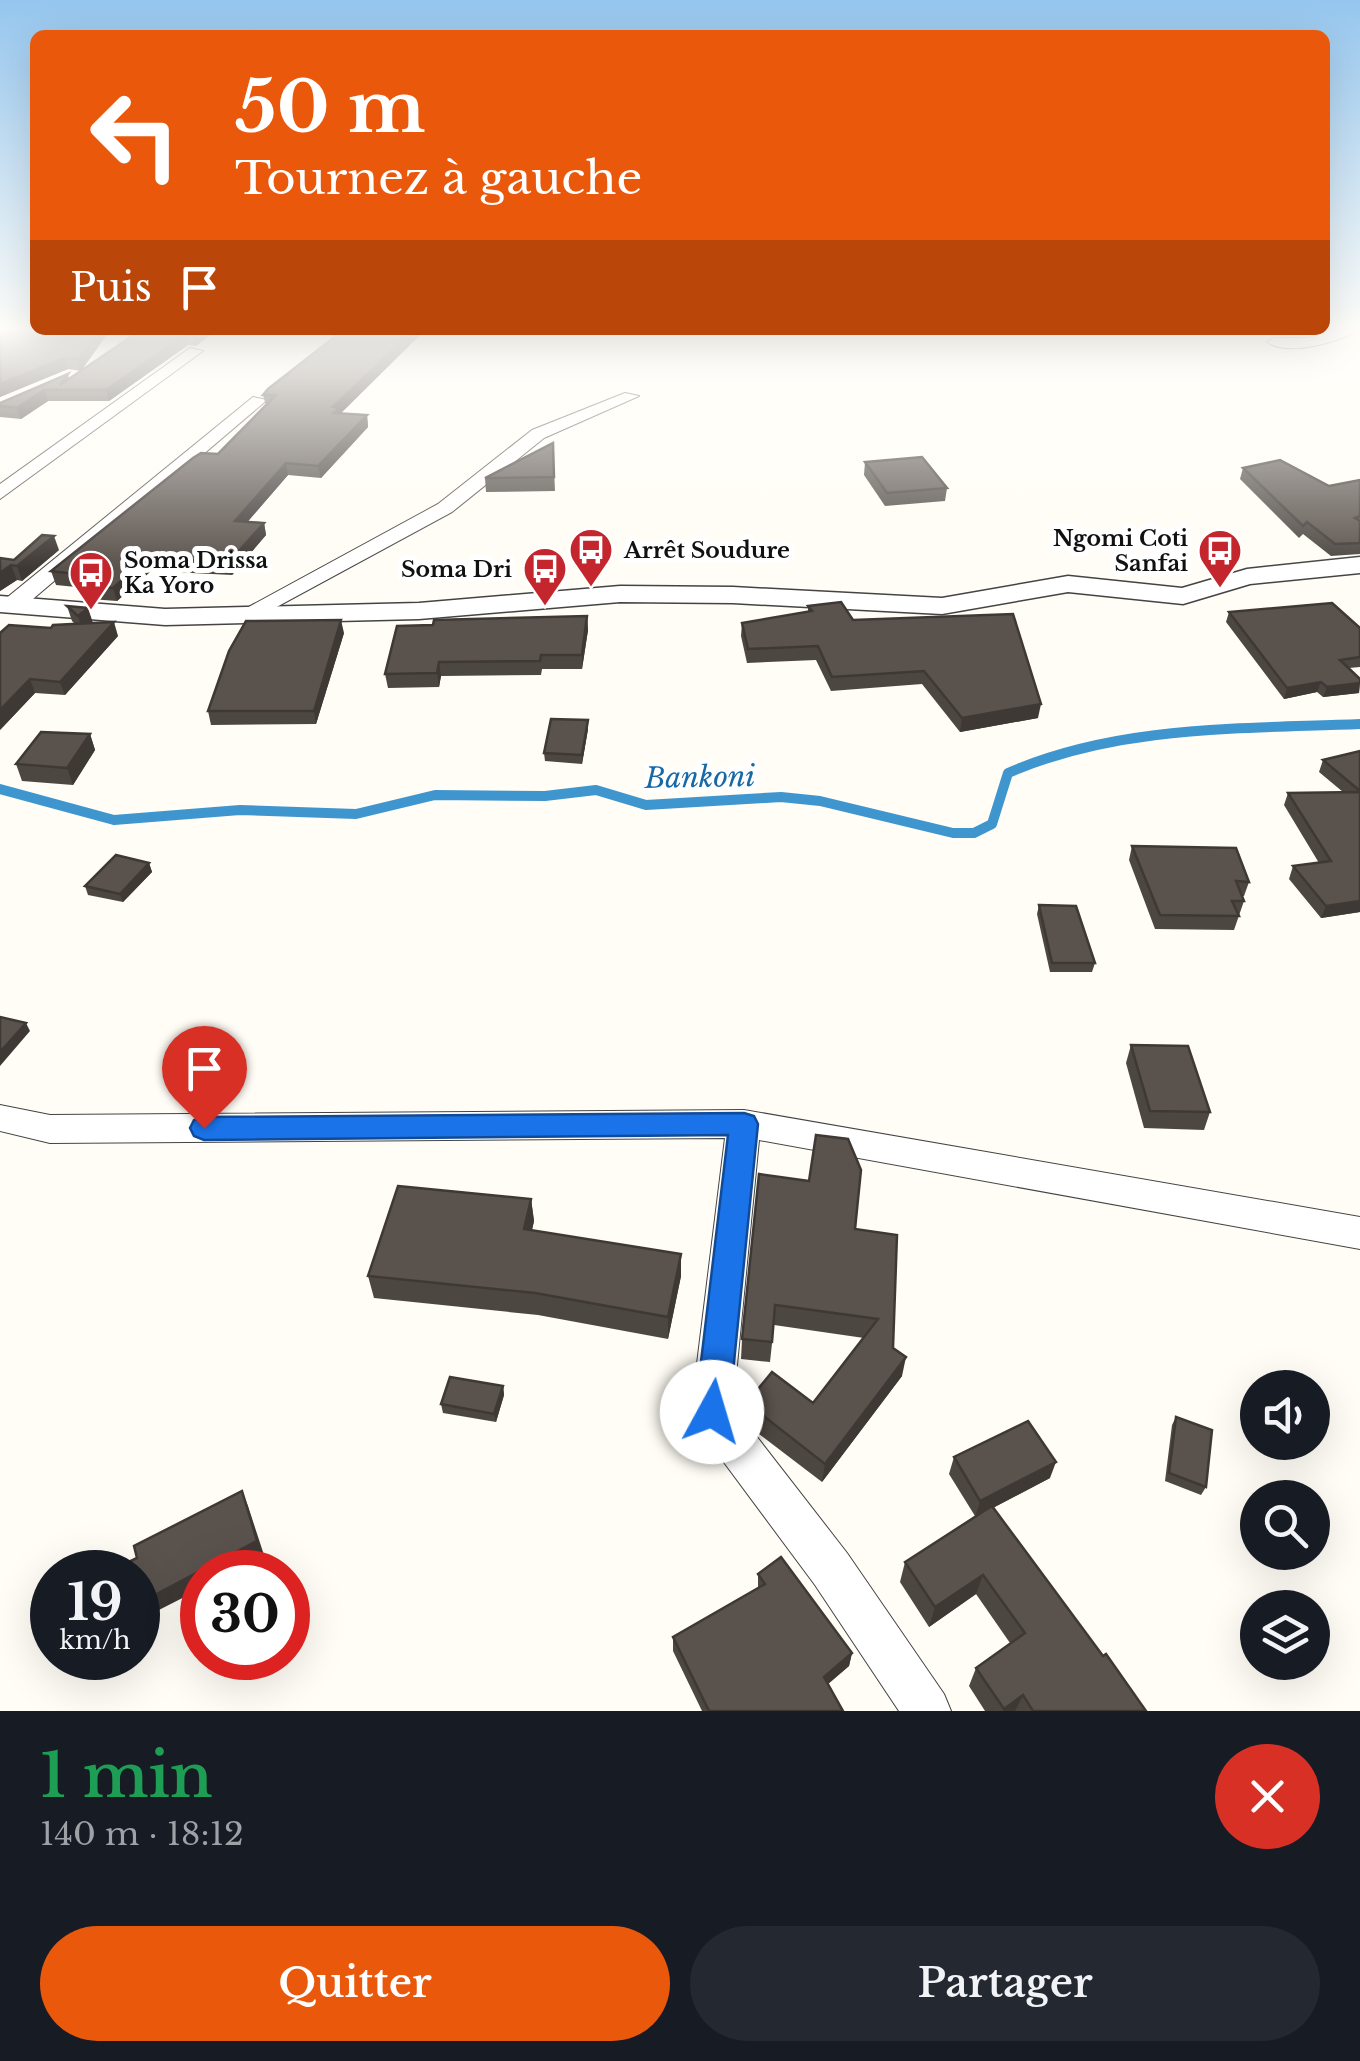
<!DOCTYPE html>
<html lang="fr">
<meta charset="utf-8">
<style>
:root{--surface:#171b24;--page:#242831;--text:#f1f3f6;--muted:#9ea1a6;--accent:#ea580c}
body{margin:0;font-family:"Libre Baskerville",serif;background:var(--page);color:var(--text);height:100vh;display:flex;flex-direction:column;font-size:38px;white-space:nowrap}
*{box-sizing:border-box;margin:0}
p{font-size:32px;color:var(--muted)}
.icon{flex:none;width:55px;height:55px;fill:none;stroke:currentColor;stroke-width:2;stroke-linecap:round;stroke-linejoin:round}
.map{position:relative;height:1711px;overflow:hidden}
.side{display:flex;flex-direction:column;background:var(--surface);flex:1}
.side>*{flex:none}
.guide{position:absolute;left:30px;top:30px;width:1300px;height:305px;border-radius:15px;box-shadow:0 10px 40px #0002;background:#ea580c;color:#fff;overflow:hidden}
.controls{position:absolute;left:1240px;top:1370px;display:grid;gap:20px}
.controls a{display:grid;place-items:center;width:90px;height:90px;border-radius:50%;background:var(--surface);box-shadow:0 10px 40px #0002;font-size:50px}
.speed{position:absolute;left:30px;top:1550px;display:flex;gap:20px;font-size:50px;font-weight:700;text-align:center}
.speed>*{display:grid;place-content:center;width:130px;height:130px;border-radius:50%;background:var(--surface);box-shadow:0 10px 40px #0002;line-height:1}
.speed small{font-size:25px;font-weight:400}
.speed .limit{border:15px solid #d22;background:#fff;color:#111}
.pin{position:absolute;display:grid;place-items:center;width:85px;height:85px;color:#fff;margin:-102px -42px;border-radius:50% 50% 50% 0;rotate:-45deg;box-shadow:0 0 10px #0007}
.pin .icon{rotate:45deg}
.me{position:absolute;width:110px;margin:-55px;rotate:6deg;stroke-linejoin:round;filter:drop-shadow(0 0 8px #0008)}
.turn{display:flex;align-items:center;gap:35px;height:210px;padding:0 40px;font-size:45px}
.turn .icon{width:130px;height:130px;stroke-width:2.5}
.turn b{display:block;font-size:70px;line-height:85px}
.then{display:flex;align-items:center;height:95px;padding:0 40px;background:#0003;gap:20px;font-size:38px}
.round{display:grid;place-items:center;flex:none;width:105px;height:105px;border-radius:52px;background:var(--page)}
.head{display:flex;align-items:center;justify-content:space-between;height:170px;padding:0 40px}
h1{font-size:60px;font-weight:600;line-height:75px;color:#1e9e55}
.button{display:flex;gap:20px;margin-top:auto;padding:20px 40px}
.button a{flex:1;height:115px;border-radius:60px;background:var(--accent);color:#fff;font-size:40px;font-weight:600;line-height:115px;text-align:center}
.button a+a{background:var(--page);color:var(--text)}
.map>svg:first-child{display:block}
.lines{fill:none;stroke-linecap:round;stroke-linejoin:round}
.stream{stroke:#3f96cf;stroke-width:10}
.minor-casing{stroke:#444;stroke-width:2}
.tertiary-casing{stroke:#444;stroke-width:3}
.minor{fill:#fff;fill-rule:evenodd}
.tertiary{fill:#fff;fill-rule:evenodd}
.wall{fill:#4d4742}
.shaded-wall{fill:#3f3936}
.building{fill:#5a524d;stroke:#3f3936;stroke-width:2.5}
.route{fill:#1a73e8;stroke:#114b97;stroke-width:2.5}
.labels{text-anchor:middle;stroke-width:10;stroke-linejoin:round;paint-order:stroke}
.far-poi-label{font-size:22px;font-weight:bold;fill:#111;stroke:#fff;text-anchor:end}
.water-label{font-size:28px;font-style:italic;fill:#1768a6;stroke:#fff}
</style>
<div class="map">
<svg width="1360" height="1711" viewBox="0 0 1360 1711">
<rect width="100%" height="100%" fill="#fffdf5"/>
<g class="lines">
<path class="stream" d="M0,789l114,31 126,-10 116,4 79,-19 110,1 51,-6 50,15 135,-8 39,4 133,32h21l18,-9 16,-51c110,-48 234,-44 352,-49"/>
<defs>
<g id="minor">
<path d="M1339,329h21c-21,13 -71,28 -93,13l7,-4h34z"/>
<path d="M190,348l13,3 -203,148v-15z"/>
<path d="M625,393l14,3 -95,42 -92,74 -201,109h-16l-3,-5 206,-112 94,-74z"/>
<path d="M253,397l14,3 -247,210h-16l-3,-5 3,-5z"/>
<path d="M0,1105l50,10 694,-5 616,107v32l-601,-109 -26,266 114,147 97,141 7,17h-52l-84,-126 -118,-159 -6,-14 34,-274 -675,5 -50,-12z"/>
</g>
<path id="tertiary" d="M1360,557v16l-110,11 -67,20 -115,-12 -126,22 -209,-11 -113,-1 -201,17 -254,6 -165,-13v-16l165,13 254,-6 201,-17 113,1 209,11 126,-22 114,12 65,-19z"/>
</defs>
<use href="#minor" class="minor-casing"/>
<use href="#tertiary" class="tertiary-casing"/>
<use href="#minor" class="minor"/>
<use href="#tertiary" class="tertiary"/>
</g>
<g class="wall">
<path d="M0,328l110,2 -29,41 60,-41h72l1,2 -18,14 -8,-1 -79,56h-61l-27,18 -21,-2v-14l68,-29 1,4 12,-7 -13,-2 -68,28z"/>
<path d="M339,330h81v5l-79,78 26,2 1,12 -47,51 -33,-3 -40,46 16,2 2,12 -34,40 -81,-4 -34,30 -27,-2 -4,-11 -30,-3 -5,-14 167,-117 48,-48 -3,-11 69,-56z"/>
<path d="M553,443l2,48 -69,1 -1,-14z"/>
<path d="M865,462l82,26 -2,13 -60,5 -21,-31z"/>
<path d="M1243,468l86,18 31,-6v74l-29,2 -28,-22 -4,4 -59,-59z"/>
<path d="M59,550l-37,31 -5,-1 -17,11v-33l14,2z"/>
<path d="M67,606l26,17 25,13 -53,59 -30,-2 -35,37 51,-102 24,-4 -3,-3z"/>
<path d="M808,606l45,14 185,98 -78,14 -38,-48 -91,7 -15,-31 -69,3 -6,-27 1,-13 66,-11z"/>
<path d="M1229,612l131,16v39l-11,1 11,11 -1,14 -36,4 -6,-5 -33,7 -58,-77z"/>
<path d="M587,616l1,14 -6,39h-40l-1,6 -100,1 -2,11 -51,1 -3,-14 48,-49z"/>
<path d="M344,633l-28,91 -105,1 -3,-14z"/>
<path d="M588,729l-6,35 -37,-3 -1,-8z"/>
<path d="M90,734l5,16 -22,35 -51,-4 -6,-17z"/>
<path d="M1360,751v161l-39,6 -32,-39 4,-13 26,-3 -35,-58 4,-12 55,-1 -24,-20 4,-12z"/>
<path d="M1132,846l117,36 -5,14h-2l2,5 -10,29 -79,-1 -26,-69z"/>
<path d="M149,863l3,9 -29,30 -35,-7 -3,-9z"/>
<path d="M1039,905l56,58 -3,9h-42l-13,-58z"/>
<path d="M1131,1045l79,67 -6,18 -60,-2 -18,-65z"/>
<path d="M809,1181l46,48 47,147 -80,106 -63,-48 -11,-15 1,-19 64,3 51,-65 -90,-13 -4,37 -29,-3 1,-20z"/>
<path d="M531,1199l3,22 -2,9 149,24v22l-13,63 -130,-24 -164,-17 -6,-22z"/>
<path d="M503,1386l1,9 -8,27 -53,-9 -2,-9z"/>
<path d="M1176,1417l30,70 -5,8 -36,-14 7,-56z"/>
<path d="M954,1457l96,21 -57,30 110,148 43,55h-161l-16,-25 7,-18 34,-25 -34,-49 -47,33 -29,-45 5,-20 70,-46 -26,-42z"/>
<path d="M758,1574l94,79 -3,13 -21,18 15,27h-141l-29,-60v-14l85,-48z"/>
</g>
<g class="shaded-wall">
<path d="M100,330h10l-29,41 -3,-11z"/>
<path d="M201,330h12l1,2 -18,14 -2,-11z"/>
<path d="M414,330h6v5l-79,78 -5,11 -3,-17z"/>
<path d="M185,335l3,10 -79,56 -3,-11z"/>
<path d="M64,358l4,11 -68,28v-13z"/>
<path d="M44,390l4,11 -27,18 -4,-11z"/>
<path d="M367,415l1,12 -47,51 -3,-12z"/>
<path d="M286,463l2,12 -50,58 -3,-12z"/>
<path d="M264,523l2,12 -34,40 -3,-13z"/>
<path d="M54,536l5,14 -37,31 -5,-15z"/>
<path d="M147,558l4,13 -34,30 -4,-13z"/>
<path d="M11,565l6,15 -17,11v-18z"/>
<path d="M88,608l5,15 -10,9 -5,-16z"/>
<path d="M587,616l1,14 -6,39v-14z"/>
<path d="M341,620l3,13 -28,91 -2,-13z"/>
<path d="M114,622l4,14 -53,59 -5,-13z"/>
<path d="M439,662l2,14 -2,11 -2,-14z"/>
<path d="M30,679l5,14 -35,37v-20z"/>
<path d="M1321,682l-4,10 -33,7 3,-11z"/>
<path d="M1360,683l-1,10 -36,4 4,-10z"/>
<path d="M1041,704l-3,14 -78,14 2,-14z"/>
<path d="M588,720v9l-6,35v-9z"/>
<path d="M90,734l5,16 -22,35 -6,-17z"/>
<path d="M149,863l3,9 -29,30 -3,-8z"/>
<path d="M1360,901v11l-39,6 5,-12z"/>
<path d="M26,1023l4,8 -30,35v-14z"/>
<path d="M531,1199l3,22 -7,30 -3,-22z"/>
<path d="M681,1254v22l-13,63v-22z"/>
<path d="M906,1357l-4,19 -80,106 3,-18z"/>
<path d="M503,1386l1,9 -8,27 -2,-8z"/>
<path d="M1056,1462l-6,16 -75,39 5,-16z"/>
<path d="M242,1491l6,15 16,49 -33,17h-29v16l-47,24 -6,-9 -11,6v-19z"/>
<path d="M983,1575l-7,19 -47,33 6,-20z"/>
<path d="M852,1653l-3,13 -28,24 3,-13z"/>
<path d="M1023,1695l-8,16h-12l1,-2z"/>
</g>
<g class="building">
<path d="M0,328h35v2h65l-22,30 -14,-2 -64,26z"/>
<path d="M141,330h60l-7,5h-9l-79,55h-62l-27,18 -17,-2v-3l68,-29 -8,11z"/>
<path d="M339,330h75l-81,77 7,1 -6,5 33,2 -49,51 -32,-3 -51,58 29,2 -35,39 -82,-4 -34,30 -28,-2 8,-10 -42,-5 142,-113 8,-5 17,1 58,-59h-13l5,-6 64,-50z"/>
<path d="M553,443l1,34 -69,1z"/>
<path d="M922,457l25,31 -60,5 -22,-31z"/>
<path d="M1280,460l49,26 31,-6v36l-5,2 5,3v22l-25,1 -28,-22 -4,4 -60,-58z"/>
<path d="M42,535l12,1 -37,30 -6,-1 -11,8v-15l14,2z"/>
<path d="M841,602l12,18 160,-6 28,90 -79,14 -38,-47 -92,6 -14,-31 -70,3 -6,-26 70,-12 -4,-5z"/>
<path d="M1332,603l28,25v29l-20,3 20,19v4l-33,4 -6,-5 -34,6 -58,-76z"/>
<path d="M67,606l21,2 -10,8z"/>
<path d="M587,616l-5,39h-41l-1,6 -101,1 -2,11 -52,1 12,-48 36,-1 1,-5z"/>
<path d="M341,620l-27,91h-106l21,-60 17,-30z"/>
<path d="M114,622l-54,60 -30,-3 -30,31v-77l9,-8 42,3 2,-3z"/>
<path d="M551,719l37,1 -6,35 -38,-2z"/>
<path d="M41,732l49,2 -23,34 -51,-4z"/>
<path d="M1360,751v40l-37,-31z"/>
<path d="M1360,792v109l-34,5 -33,-40 38,-5 -43,-68z"/>
<path d="M1132,846l104,2 13,34 -13,-1 8,20h-12l7,15 -79,-1z"/>
<path d="M116,855l33,8 -29,31 -35,-8z"/>
<path d="M1039,905l37,1 19,57h-43z"/>
<path d="M0,1017l26,6 -26,29z"/>
<path d="M1131,1045l57,1 22,66 -60,-1z"/>
<path d="M816,1135l32,4 13,31 -6,59 42,6 -4,113 13,9 -81,107 -64,-50 -12,-14 23,-28 41,31 65,-84 -103,-14 -3,37 -30,-3 17,-165 50,7z"/>
<path d="M398,1186l133,13 -7,30 157,25 -13,63 -133,-24 -167,-17z"/>
<path d="M450,1377l53,9 -9,28 -53,-10z"/>
<path d="M1176,1417l36,13 -6,57 -37,-14z"/>
<path d="M1028,1421l28,41 -76,39 -26,-44z"/>
<path d="M242,1491l15,50 -110,58 -3,-12 -6,3v-18h-30l29,-14 -3,-12z"/>
<path d="M992,1506l111,150 3,-2 40,57h-113l-10,-16 -19,14 -28,-41 49,-35 -42,-58 -48,32 -30,-45z"/>
<path d="M781,1557l71,96 -28,24 19,34h-134l-36,-74 92,-53 -7,-10z"/>
</g>
<linearGradient id="sky" x2="0" y2="1"><stop stop-color="#95c6ee"/><stop offset="0.58" stop-color="#fffefa"/><stop offset="1" stop-color="#fffefa" stop-opacity="0"/></linearGradient>
<rect width="1360" height="568" fill="url(#sky)"/>
<path class="route" d="M744,1113l10,3 4,8 -29,288 -5,12 -12,5 -12,-5 -5,-12 33,-277 -524,5 -10,-4 -4,-8 4,-8 10,-3z"/>
<defs>
<symbol id="bus-pin" viewBox="-11 -11 22 30"><path d="M0 17L-7.5 6A9.5 9.5 0 1 1 7.5 6Z" fill="#c4262e" stroke="#fff"/><path d="M-5-6H5V4H4V6H2V4H-2V6H-4V4H-5ZM-3.5-4V0h7V-4ZM-3.5 1.2v1.5H-2V1.2ZM2 1.2v1.5H3.5V1.2Z" fill="#fff"/></symbol>
</defs>
<g fill-rule="evenodd">
<use href="#bus-pin" x="566" y="525" width="50" height="68"/>
<use href="#bus-pin" x="1195" y="526" width="50" height="68"/>
<use href="#bus-pin" x="520" y="544" width="50" height="68"/>
<use href="#bus-pin" x="66" y="548" width="50" height="68"/>
</g>
<g class="labels">
<g class="far-poi-label">
<text x="1188" y="546">Ngomi Coti<tspan x="1188" dy="25">Sanfai</tspan></text>
<text x="624" y="558" text-anchor="start">Arrêt Soudure</text>
<text x="124" y="568" text-anchor="start">Soma Drissa<tspan x="124" dy="25">Ka Yoro</tspan></text>
<text x="512" y="577">Soma Dri</text>
</g>
<g class="water-label">
<text transform="translate(700 777) rotate(-1)" y="10">Bankoni</text>
</g>
</g>
</svg>
<div class="controls">
<a><svg class="icon" aria-label="sound" viewBox="0 0 24 24"><path d="M4 9h4l5-4v14l-5-4H4zM17 9q2 3 0 6"/></svg></a>
<a><svg class="icon" aria-label="search" viewBox="0 0 24 24"><circle cx="10" cy="10" r="6"/><path d="M15 15l6 6"/></svg></a>
<a><svg class="icon" aria-label="layers" viewBox="0 0 24 24"><path d="M12 4l9 5-9 5-9-5zM3 14l9 5 9-5"/></svg></a>
</div>
<div class="speed"><div>19<small>km/h</small></div><div class="limit">30</div></div>
<div class="pin" style="left:204px;top:1128px;background:#d93025"><svg class="icon" aria-label="arrive" viewBox="0 0 24 24"><path d="M6 21V4h12l-3 4 3 4H6"/></svg></div>
<svg class="me" style="left:712px;top:1412px" viewBox="-20 -20 40 40"><circle r="19" fill="#fff"/><path d="M0-13L10 11 0 6-10 11z" fill="#1a73e8"/></svg>
<div class="guide">
<div class="turn"><svg class="icon" aria-label="left" viewBox="0 0 24 24"><path d="M17 20v-9H6M10 6l-5 5 5 5"/></svg><div><b>50 m</b>Tournez à gauche</div></div>
<div class="then">Puis<svg class="icon" aria-label="arrive" viewBox="0 0 24 24"><path d="M6 21V4h12l-3 4 3 4H6"/></svg></div>
</div>
</div>
<section class="side">
<div class="head"><div><h1>1 min</h1><p>140 m · 18:12</p></div><a class="round" style="background:#d93025;color:#fff"><svg class="icon" aria-label="close" viewBox="0 0 24 24"><path d="M6 6l12 12M18 6L6 18"/></svg></a></div>
<div class="button"><a>Quitter</a><a>Partager</a></div>
</section>
